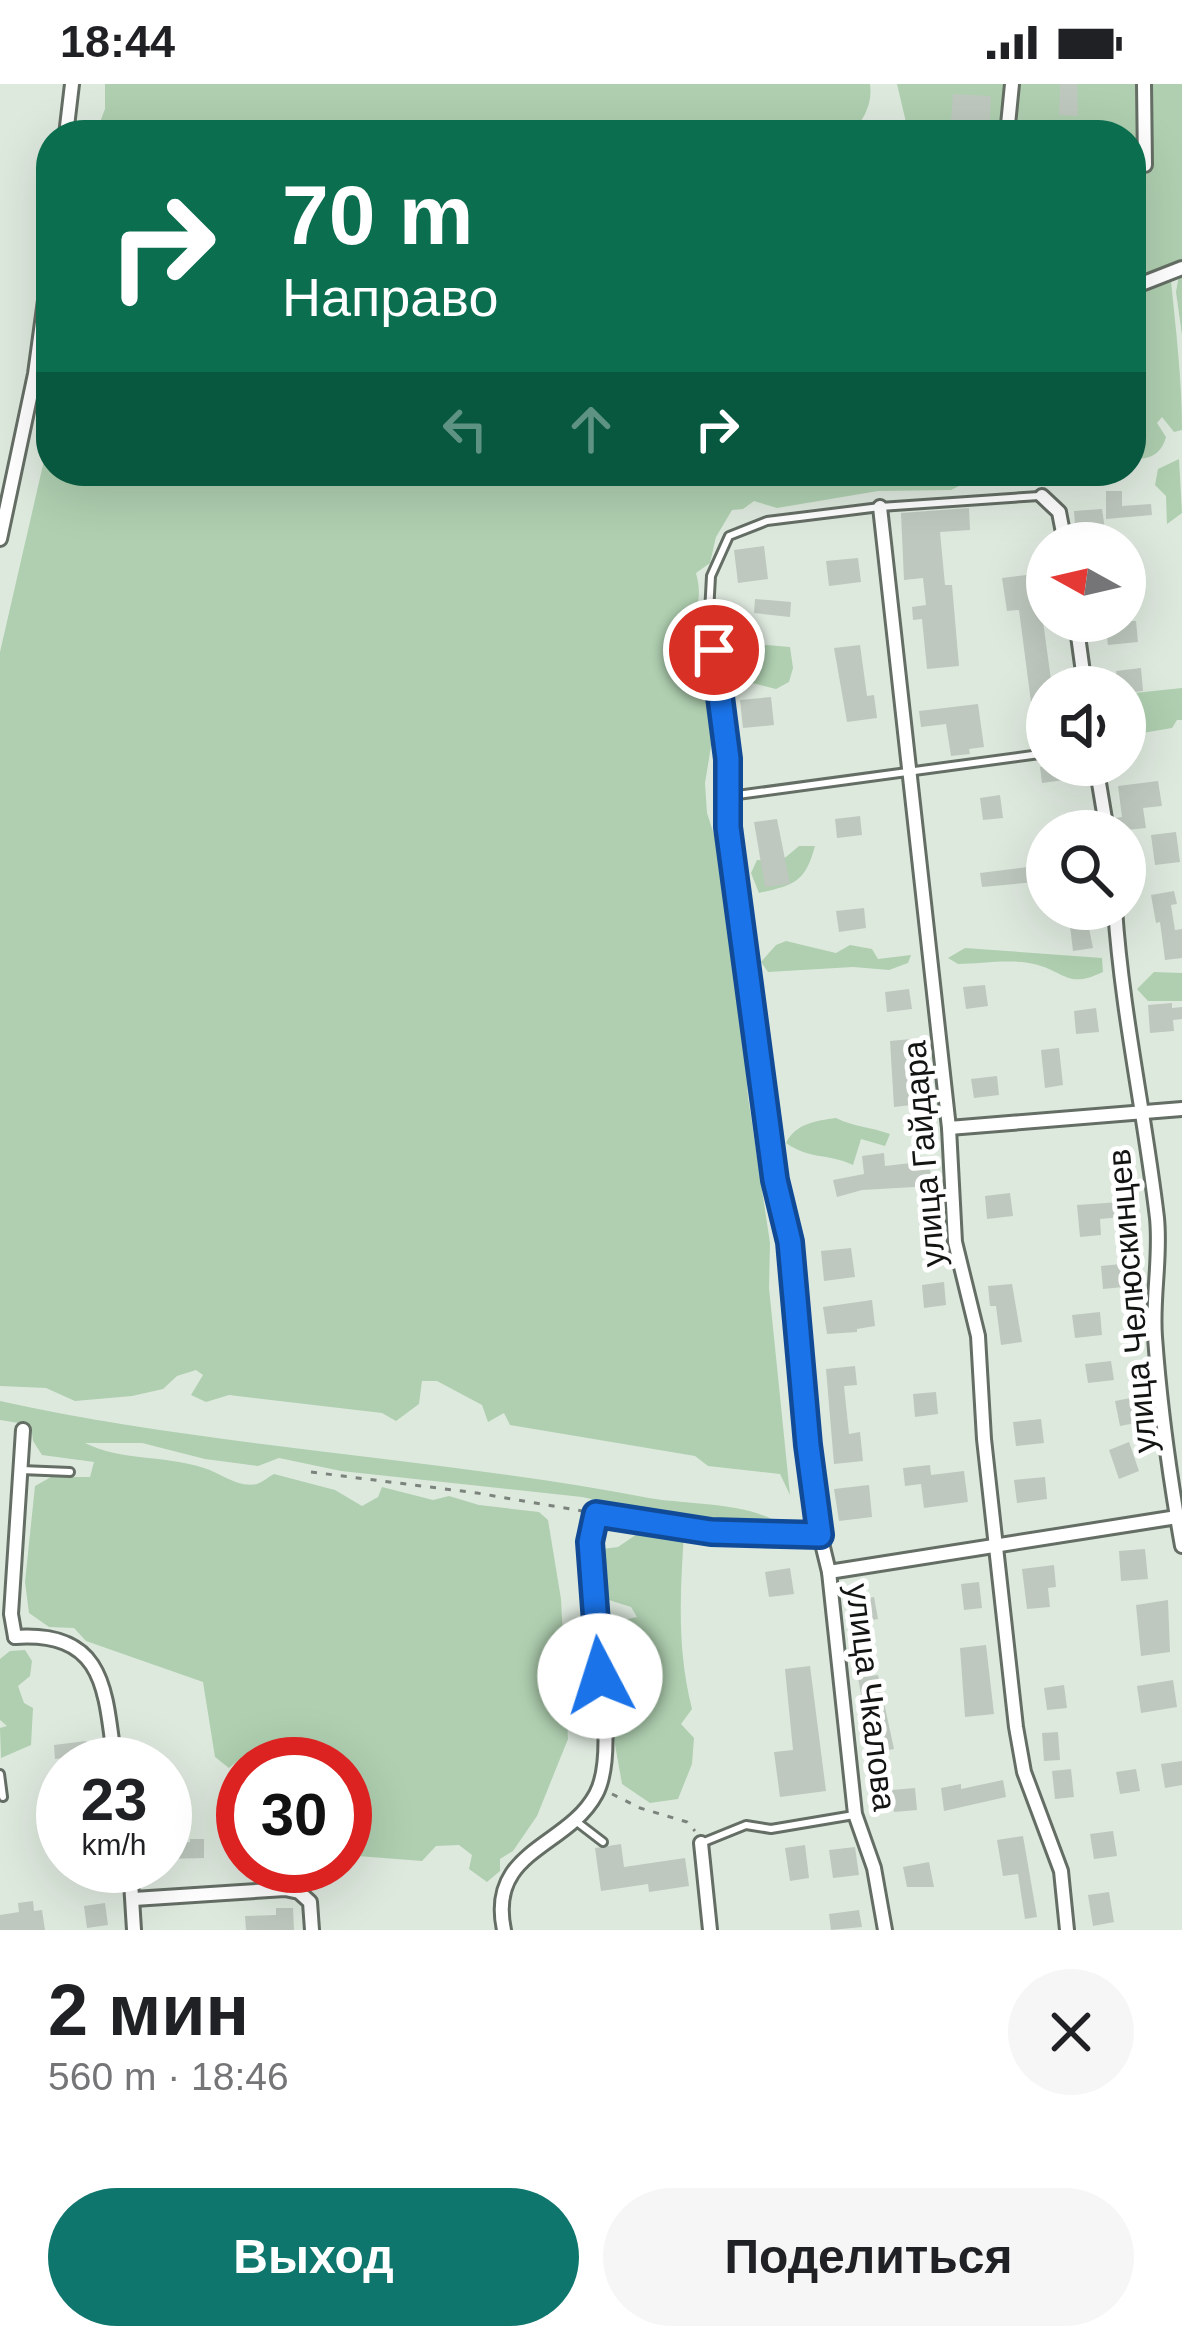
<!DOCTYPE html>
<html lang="ru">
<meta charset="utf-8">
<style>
:root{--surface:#fff;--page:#f6f6f6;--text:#202124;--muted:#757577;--accent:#0f766e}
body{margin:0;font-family:Arial,sans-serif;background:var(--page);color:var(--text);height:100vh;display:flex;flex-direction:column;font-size:45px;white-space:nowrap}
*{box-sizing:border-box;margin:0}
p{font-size:39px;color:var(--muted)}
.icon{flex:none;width:66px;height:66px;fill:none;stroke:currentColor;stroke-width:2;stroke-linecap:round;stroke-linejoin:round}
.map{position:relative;height:1846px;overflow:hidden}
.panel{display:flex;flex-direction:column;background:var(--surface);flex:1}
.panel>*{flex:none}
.hud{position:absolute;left:36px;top:36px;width:1110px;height:366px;border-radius:48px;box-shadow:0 12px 48px #0002;background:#0b6e4f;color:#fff;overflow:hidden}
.needle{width:78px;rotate:278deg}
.fabs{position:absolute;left:1026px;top:438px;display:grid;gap:24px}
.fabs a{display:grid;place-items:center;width:120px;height:120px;border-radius:50%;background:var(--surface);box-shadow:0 12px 48px #0002;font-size:60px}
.speed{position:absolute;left:36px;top:1653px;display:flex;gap:24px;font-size:60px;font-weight:700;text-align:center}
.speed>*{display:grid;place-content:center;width:156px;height:156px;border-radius:50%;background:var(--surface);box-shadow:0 12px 48px #0002;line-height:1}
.speed small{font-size:30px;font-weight:400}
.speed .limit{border:18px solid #d22;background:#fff;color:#111}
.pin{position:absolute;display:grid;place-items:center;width:102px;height:102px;color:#fff;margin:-51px;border:6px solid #fff;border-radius:50%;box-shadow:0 3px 12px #0007}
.me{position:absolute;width:132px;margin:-66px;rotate:355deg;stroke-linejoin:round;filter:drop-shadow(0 0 9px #0008)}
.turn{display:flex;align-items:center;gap:42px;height:252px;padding:0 48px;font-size:54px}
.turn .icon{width:156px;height:156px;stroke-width:2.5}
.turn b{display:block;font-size:84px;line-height:102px}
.lanes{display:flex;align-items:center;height:114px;padding:0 48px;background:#0003;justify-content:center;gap:60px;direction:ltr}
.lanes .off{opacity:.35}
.round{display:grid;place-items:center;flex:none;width:126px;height:126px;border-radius:63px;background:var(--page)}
.overview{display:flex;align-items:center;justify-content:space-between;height:204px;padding:0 48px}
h1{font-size:72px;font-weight:700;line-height:90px}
.button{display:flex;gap:24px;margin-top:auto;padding:24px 48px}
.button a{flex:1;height:138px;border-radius:72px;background:var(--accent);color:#fff;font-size:48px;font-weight:700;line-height:138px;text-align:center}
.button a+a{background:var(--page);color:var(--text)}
.status{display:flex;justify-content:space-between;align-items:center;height:84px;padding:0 60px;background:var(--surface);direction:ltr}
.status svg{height:33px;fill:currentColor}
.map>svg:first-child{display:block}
.green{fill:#afcfb0}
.building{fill:#bec8be}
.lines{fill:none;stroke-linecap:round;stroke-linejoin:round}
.service-casing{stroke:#656e65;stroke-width:12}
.minor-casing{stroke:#656e65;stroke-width:18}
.path{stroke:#7c837c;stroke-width:3;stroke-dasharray:6 9;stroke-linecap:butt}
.service{stroke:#fff;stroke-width:6}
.minor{stroke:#fff;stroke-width:12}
.route-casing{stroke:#114b97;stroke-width:30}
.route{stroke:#1a73e8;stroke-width:21}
.labels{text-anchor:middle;stroke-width:10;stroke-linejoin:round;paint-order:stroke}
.street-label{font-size:33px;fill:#121512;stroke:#fff}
</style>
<div class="status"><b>18:44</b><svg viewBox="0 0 49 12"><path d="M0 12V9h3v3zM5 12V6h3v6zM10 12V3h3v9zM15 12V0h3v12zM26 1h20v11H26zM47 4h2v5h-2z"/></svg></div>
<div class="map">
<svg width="1182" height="1846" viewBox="0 0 1182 1846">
<rect width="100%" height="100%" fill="#dee9de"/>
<g class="green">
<path d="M105,0h765c3,20 -7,37 -20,51h-755l10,-26z"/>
<path d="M897,0h285v251l-6,-43 3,-17 -20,8 12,-2c5,50 11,98 11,149l-8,2 -12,-15 -5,6 9,14c-5,18 -17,23 -35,22v-324h-222z"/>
<path d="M51,346v41h1069l-5,6 -75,5 -63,-5 -26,13 -73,1 -101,17 -23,-7 -11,8 -11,1 -16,27 -6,26 -14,10c5,18 4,34 -7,50l10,43 12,24 4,32 -10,61 2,30 13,40 3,36 19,72 -2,27 8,109 22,146 -1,45 21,207 -10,-21 -72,-8 -13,-10 -185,-31 -6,-12 -16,9 -6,-17 -45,-24h-15l-3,23 -23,17 -14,-8 -153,-18 -23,7 -15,-7 12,-20 -7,-5 -19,6 -14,13 -31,7 -57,5 -29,-13 -46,-2v-734z"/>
<path d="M1179,375l3,54 -15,11 -1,-28 -11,-11 3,-16z"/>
<path d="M767,561l23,2 3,21 -4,14 -13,7 -39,-10 -6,-16 11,-15z"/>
<path d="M1182,604v32h-5l-5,8 -47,8v-42z"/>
<path d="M799,762h16c-10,37 -21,39 -56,47l-8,-20 6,-13 23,2z"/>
<path d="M786,857l50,12 14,-8 22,4 6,10 33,-4 -3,8 -19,7 -36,-3 -85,5 -7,-10 15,-17z"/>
<path d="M965,864l137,10 1,14c-34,16 -36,2 -65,-7 -23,-7 -57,-1 -80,-1l-10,-6z"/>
<path d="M1154,888l28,1v28h-34l-11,-12z"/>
<path d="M836,1034c18,9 35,9 54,16l-5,12 -24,-7 -8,26c-25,-12 -43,-5 -67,-22 10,-20 30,-22 50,-25z"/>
<path d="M0,1317c214,47 434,56 649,97 31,6 113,5 130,28l-7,3 -15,-8 -79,-3 -96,-21 -241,-26 -62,-13 -21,8 -53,-7 -63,-16h-57c36,18 80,12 119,25 17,5 33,20 53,16 6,-2 11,-7 17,-10l61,16 27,16 16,-9 4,-10 51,13 16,-4 30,9 60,7 9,8 13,79 7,140 -31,77 -24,35 -13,8v12l-13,11 -18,-13 3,-14 -13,-10 -23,1 -14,15 -77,-6v-91l-106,-4 -10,8 -14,-11 -12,-75 -117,-41 -12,-13 -25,-1 -20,-14 -4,-31 10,-96 16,-9h39l4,-15 -52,-7 -9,-14 -2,-16 -31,-5z"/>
<path d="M640,1448l44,2c-4,61 -7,115 8,175l-11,15 13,14 -2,26 -14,35 -28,4 -28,-19 -8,-45 -1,-65 17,-23 -23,-9 -1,-18 31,-7 -6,-10 -22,-7 -7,-34 -16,-15 32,-4z"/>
<path d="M25,1566l7,11 -2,15 -12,10 6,17 9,5 -2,37 -30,13 -1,-30 7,-2 -7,-6v-61l10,-8z"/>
</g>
<g class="building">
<path d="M1060,0h17l1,32 -19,-1z"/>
<path d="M953,10l38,2 -2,39 -39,-1z"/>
<path d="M1106,407h16v15l29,-2 1,11 -46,4z"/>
<path d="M969,424l1,22 -30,2 5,53h7l7,81 -32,3 -5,-50 -9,1 -1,-13 14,-2 -3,-27 -19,2 -3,-67z"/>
<path d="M1102,425l5,34h-18l-3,-19 -11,1 -1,-14z"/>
<path d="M764,462l4,33 -30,4 -4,-33z"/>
<path d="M858,474l3,24 -32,4 -3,-25z"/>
<path d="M1035,490l1,14 7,-1 3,19 -5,1 11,80h-5v44l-12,2 -16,-123 -12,1 -5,-33z"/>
<path d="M755,515l36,3 -1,15 -36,-4z"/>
<path d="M1110,537h26l2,21 -30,3 -3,-21z"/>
<path d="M860,561l7,51 7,-1 3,23 -30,4 -13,-74z"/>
<path d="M1141,584l2,23 -18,2v-6h-7l-2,-16z"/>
<path d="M771,613l3,28 -31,3 -3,-28z"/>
<path d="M978,620l6,43 -15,2 1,5 -19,2 -5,-32 -25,3 -2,-16z"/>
<path d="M1069,681l2,14 -29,4 -2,-16z"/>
<path d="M1158,697l4,25 -19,2 3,20 -29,3 -2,-13 7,-1 -4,-31z"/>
<path d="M1000,711l3,23 -20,2 -3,-22z"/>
<path d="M860,732l2,19 -25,3 -2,-19z"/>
<path d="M777,735l13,65 -25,3 -11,-65z"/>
<path d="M1176,748l4,30 -25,3 -4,-30z"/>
<path d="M1047,777v20l-65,6 -2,-14 48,-6v-4z"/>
<path d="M1174,807l3,13 -6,1 4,25 7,-1v29l-17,2 -5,-38 -4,1 -5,-28z"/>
<path d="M864,824l2,20 -27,4 -3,-21z"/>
<path d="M1068,825h17l8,39 -20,3z"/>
<path d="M985,901l3,21 -22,3 -3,-22z"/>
<path d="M909,905l3,20 -25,3 -2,-20z"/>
<path d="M1172,919v5l10,-1v12l-9,1 1,11 -24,2 -2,-28z"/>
<path d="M1096,924l3,24 -23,2 -2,-23z"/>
<path d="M911,955l10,65 -27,3 -4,-66z"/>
<path d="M1059,964l4,37 -18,3 -4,-38z"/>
<path d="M997,992l2,19 -25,3 -3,-19z"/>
<path d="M884,1069l1,13 44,-5 3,25 -70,4 -25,7 -4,-17 31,-6 -2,-18z"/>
<path d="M1010,1109l3,23 -26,3 -2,-23z"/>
<path d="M1120,1118l1,15 -21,2 1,16 -21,2 -3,-32z"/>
<path d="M851,1164l4,29 -31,4 -3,-30z"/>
<path d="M1121,1180l2,23 -20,2 -2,-23z"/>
<path d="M944,1198l2,23 -22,3 -2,-23z"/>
<path d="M1012,1200l10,58 -21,3 -5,-39h-6l-2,-20z"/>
<path d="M872,1216l3,26 -18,3v3l-30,2 -4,-27z"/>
<path d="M1100,1228l2,23 -27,3 -3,-23z"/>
<path d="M1111,1277l3,19 -26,3 -3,-19z"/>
<path d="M855,1282l2,19 -13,1 5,48 11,-2 3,29 -29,3 -8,-95z"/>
<path d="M936,1308l2,22 -23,3 -2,-23z"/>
<path d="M1141,1312l5,25 -26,5 -5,-25z"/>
<path d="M1041,1335l3,24 -28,3 -3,-24z"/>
<path d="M1129,1358l10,29 -20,8 -10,-29z"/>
<path d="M930,1381l1,10 33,-4 4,31 -44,6 -3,-24 -16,2 -2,-18z"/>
<path d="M1045,1393l2,22 -30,4 -3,-23z"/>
<path d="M869,1401l3,32 -33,4 -5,-32z"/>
<path d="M1145,1465l3,30 -27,2 -2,-30z"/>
<path d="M1054,1481l2,22 -8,1 2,19 -23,2 -5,-40z"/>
<path d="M790,1484l4,26 -25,3 -4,-25z"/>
<path d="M979,1498l3,26 -18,2 -3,-26z"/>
<path d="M874,1513l4,22 -25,4 -4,-22z"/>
<path d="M1168,1516l2,52 -29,4 -5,-51z"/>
<path d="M986,1561l8,69 -29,3 -5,-69z"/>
<path d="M810,1582l16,125 -46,6 -6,-45 19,-2 -8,-81z"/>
<path d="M878,1591l16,74 -22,4 -14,-75z"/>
<path d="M1173,1596l4,27 -36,6 -4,-27z"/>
<path d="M1064,1601l3,23 -20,2 -3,-22z"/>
<path d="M1058,1648l2,28 -16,1 -2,-28z"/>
<path d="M86,1657l2,14 -33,4 -1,-14z"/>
<path d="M1182,1677v24l-17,3 -4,-24z"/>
<path d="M1071,1685l3,28 -19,2 -3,-28z"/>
<path d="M1136,1685l4,22 -20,3 -4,-22z"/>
<path d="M1003,1696l3,17 -62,14 -3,-23 20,-4v5z"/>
<path d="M915,1704l2,22 -23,2 -2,-22z"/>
<path d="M1113,1747l4,25 -23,3 -4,-25z"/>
<path d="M1023,1752l14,81 -12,2 -7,-45 -15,2 -6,-36z"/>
<path d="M190,1755h14v19l-39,1v-14l25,-3z"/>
<path d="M621,1760l3,23 61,-9 4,28 -40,6 -1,-8 -47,7 -6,-43z"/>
<path d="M805,1761l4,33 -19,3 -5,-33z"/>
<path d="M855,1763l4,28 -26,3 -4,-28z"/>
<path d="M929,1778l5,25h-27l-4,-20z"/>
<path d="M1109,1808l5,30 -21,4 -5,-31z"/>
<path d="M33,1817l1,10 8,-1 3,20h-45v-15l19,-3 -1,-9z"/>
<path d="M105,1819l3,22 -21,3 -3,-22z"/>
<path d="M276,1824h17l1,22h-48l-1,-14 31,-1z"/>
<path d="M859,1826l3,17 -31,3 -2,-16z"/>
</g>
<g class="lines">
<defs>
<g id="service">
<path d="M709,529l2,-37 18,-40 38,-15 113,-14 159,-11"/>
<path d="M730,712l317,-43"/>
<path d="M21,1386l49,2"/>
<path d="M0,1690l3,23"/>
<path d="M577,1738l26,20"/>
<path d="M704,1758l42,-17 25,4 83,-14"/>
</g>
<g id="minor">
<path d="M1144,0l1,81"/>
<path d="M66,51l6,-51"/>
<path d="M1007,51l5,-51"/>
<path d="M1131,204l51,-20"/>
<path d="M1042,412l17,16 6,31"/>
<path d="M880,423l69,621 6,114 23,94 6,103 32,288 8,45 37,99 6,59"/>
<path d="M0,455l35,-165 16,-118"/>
<path d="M709,529l19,146v68l47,353 15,62 18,203 12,90 9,37 26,242 19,54 11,62"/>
<path d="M1076,537l9,66"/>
<path d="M1096,681l11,66"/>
<path d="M1115,825c7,104 30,206 42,309 4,41 -5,79 -2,119 5,70 15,141 27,209"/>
<path d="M949,1044l233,-19"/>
<path d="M829,1488l348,-55"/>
<path d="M15,1553l-4,-23 12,-184"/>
<path d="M15,1553c92,-6 90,55 100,127"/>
<path d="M701,1759l9,87"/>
<path d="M130,1782l4,64"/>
<path d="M134,1815l151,-10 14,3 11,10 2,28"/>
<path d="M504,1846c-17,-80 63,-82 92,-136 21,-39 1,-132 -1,-177 -1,-25 -1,-49 -5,-75l6,-28 115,18 109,3"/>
</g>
</defs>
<use href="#service" class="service-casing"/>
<use href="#minor" class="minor-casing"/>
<g class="path">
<path d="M311,1388l166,21 105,18"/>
<path d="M612,1710l28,14 47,14 8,9"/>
</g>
<use href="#service" class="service"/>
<use href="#minor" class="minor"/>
</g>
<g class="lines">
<defs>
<path id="route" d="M600,1592l-10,-134 6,-28 115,18 109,3 -12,-90 -18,-203 -15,-62 -47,-353v-68l-14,-109"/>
</defs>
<use href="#route" class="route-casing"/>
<use href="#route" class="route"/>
</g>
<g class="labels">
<g class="street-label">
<text transform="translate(923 1070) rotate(-95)" y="12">улица Гайдара</text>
<text transform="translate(1131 1217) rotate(-95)" y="12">улица Челюскинцев</text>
<text transform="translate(872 1613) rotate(83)" y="12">улица Чкалова</text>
</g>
</g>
</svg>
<div class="fabs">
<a><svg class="needle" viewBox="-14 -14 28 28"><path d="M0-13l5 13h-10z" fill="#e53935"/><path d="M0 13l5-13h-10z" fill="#757577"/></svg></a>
<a><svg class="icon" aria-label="sound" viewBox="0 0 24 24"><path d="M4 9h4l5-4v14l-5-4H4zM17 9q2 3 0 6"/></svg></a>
<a><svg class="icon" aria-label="search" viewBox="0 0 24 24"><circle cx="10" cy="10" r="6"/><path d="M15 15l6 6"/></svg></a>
</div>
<div class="speed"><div>23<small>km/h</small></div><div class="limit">30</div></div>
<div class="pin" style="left:714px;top:566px;background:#d93025"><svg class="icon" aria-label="arrive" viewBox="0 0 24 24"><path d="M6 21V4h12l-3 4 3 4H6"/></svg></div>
<svg class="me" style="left:600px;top:1592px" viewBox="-20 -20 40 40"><circle r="19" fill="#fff"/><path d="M0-13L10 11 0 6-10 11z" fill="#1a73e8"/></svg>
<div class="hud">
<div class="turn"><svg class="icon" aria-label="right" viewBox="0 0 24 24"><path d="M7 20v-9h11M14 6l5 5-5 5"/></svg><div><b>70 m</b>Направо</div></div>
<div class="lanes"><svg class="icon off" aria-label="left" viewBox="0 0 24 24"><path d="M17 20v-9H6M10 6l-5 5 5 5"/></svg><svg class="icon off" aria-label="ahead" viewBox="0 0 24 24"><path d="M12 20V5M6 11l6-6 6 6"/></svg><svg class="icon" aria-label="right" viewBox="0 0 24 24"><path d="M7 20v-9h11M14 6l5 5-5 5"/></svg></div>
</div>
</div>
<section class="panel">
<div class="overview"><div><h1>2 мин</h1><p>560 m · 18:46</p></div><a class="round"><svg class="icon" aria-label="close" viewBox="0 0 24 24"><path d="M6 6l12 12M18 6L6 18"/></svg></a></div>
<div class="button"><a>Выход</a><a>Поделиться</a></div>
</section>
